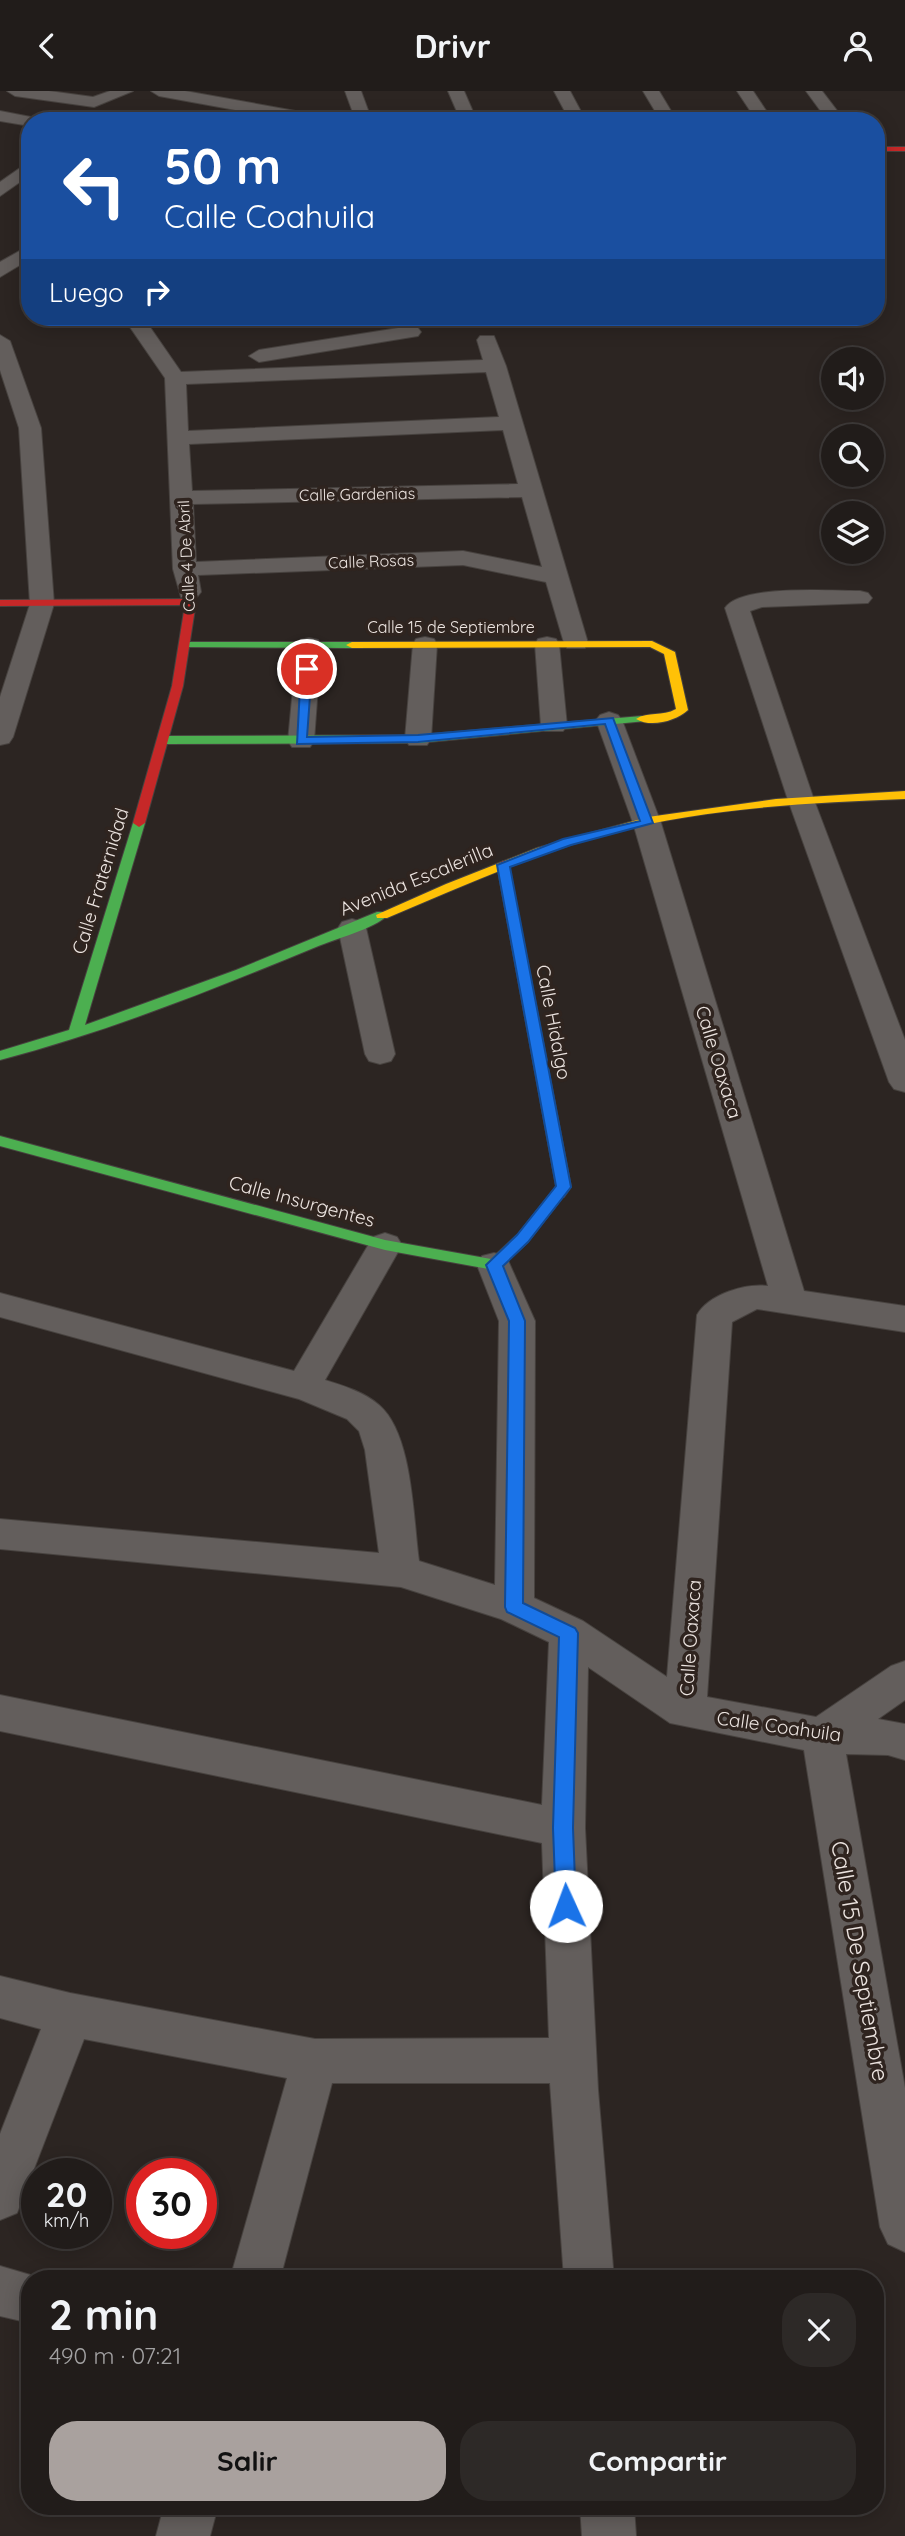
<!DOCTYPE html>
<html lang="es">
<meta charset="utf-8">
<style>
:root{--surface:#211c1a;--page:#2d2927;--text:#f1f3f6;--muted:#a2a1a2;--line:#3e3a39;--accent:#a9a19e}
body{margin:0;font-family:Quicksand,sans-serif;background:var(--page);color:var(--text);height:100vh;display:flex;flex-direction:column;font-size:26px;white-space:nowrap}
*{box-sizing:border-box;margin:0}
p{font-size:23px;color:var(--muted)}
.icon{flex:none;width:38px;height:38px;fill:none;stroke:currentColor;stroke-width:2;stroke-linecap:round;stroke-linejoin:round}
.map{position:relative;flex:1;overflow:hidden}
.drawer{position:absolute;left:21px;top:2179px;width:863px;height:245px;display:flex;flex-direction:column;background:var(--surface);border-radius:28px;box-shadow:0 4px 18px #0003,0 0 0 2px var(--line)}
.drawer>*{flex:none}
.top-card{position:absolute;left:21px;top:21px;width:864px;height:214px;border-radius:28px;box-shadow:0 4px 18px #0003,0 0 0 2px var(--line);background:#1a4fa0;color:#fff;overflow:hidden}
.fabs{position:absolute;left:821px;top:256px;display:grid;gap:14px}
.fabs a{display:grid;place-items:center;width:63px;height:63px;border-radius:50%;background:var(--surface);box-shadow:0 4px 18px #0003,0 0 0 2px var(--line);font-size:35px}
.speed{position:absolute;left:21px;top:2067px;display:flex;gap:14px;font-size:35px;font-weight:700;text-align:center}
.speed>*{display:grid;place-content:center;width:91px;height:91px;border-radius:50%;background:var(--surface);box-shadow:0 4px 18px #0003,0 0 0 2px var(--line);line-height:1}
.speed small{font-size:18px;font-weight:400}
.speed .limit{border:10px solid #d22;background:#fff;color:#111}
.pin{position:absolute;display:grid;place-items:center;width:60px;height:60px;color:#fff;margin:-30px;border:4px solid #fff;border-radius:50%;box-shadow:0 2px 7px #0007}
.me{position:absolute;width:77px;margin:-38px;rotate:358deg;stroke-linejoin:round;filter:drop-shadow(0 0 5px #0008)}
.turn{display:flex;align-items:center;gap:24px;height:147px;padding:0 28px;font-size:32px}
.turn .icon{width:91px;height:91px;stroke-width:2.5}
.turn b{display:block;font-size:49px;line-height:60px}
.then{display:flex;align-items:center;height:66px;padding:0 28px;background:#0003;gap:14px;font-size:26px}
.round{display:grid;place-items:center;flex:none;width:74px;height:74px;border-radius:28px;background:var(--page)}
.head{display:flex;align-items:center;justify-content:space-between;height:119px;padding:0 28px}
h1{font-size:42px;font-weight:800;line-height:52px}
.primary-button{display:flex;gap:14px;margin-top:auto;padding:14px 28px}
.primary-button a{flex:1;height:80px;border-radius:28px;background:var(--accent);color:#111;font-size:28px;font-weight:800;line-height:80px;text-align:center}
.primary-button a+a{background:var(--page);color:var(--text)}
header{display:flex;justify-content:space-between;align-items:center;height:91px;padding:0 28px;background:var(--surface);font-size:32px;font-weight:800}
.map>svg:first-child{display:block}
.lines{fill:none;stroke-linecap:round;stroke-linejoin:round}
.street-casing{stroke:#47423f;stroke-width:2}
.fast-casing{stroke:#47423f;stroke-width:2}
.slow-casing{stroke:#47423f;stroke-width:2}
.jam-casing{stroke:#47423f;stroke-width:2}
.street{fill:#635e5c;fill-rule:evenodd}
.fast{fill:#4caf50;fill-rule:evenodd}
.slow{fill:#ffc107;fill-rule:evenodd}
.jam{fill:#c62828;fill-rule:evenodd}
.route{fill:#1a73e8;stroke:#114b97;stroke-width:2}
.labels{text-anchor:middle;stroke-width:7;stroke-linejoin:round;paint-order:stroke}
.far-street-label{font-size:16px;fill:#ece4e0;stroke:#2f241f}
.street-label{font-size:19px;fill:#ece4e0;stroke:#2f241f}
.near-street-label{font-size:23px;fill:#ece4e0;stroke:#2f241f}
</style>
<header><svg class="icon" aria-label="back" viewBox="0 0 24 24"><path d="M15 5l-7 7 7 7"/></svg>Drivr<svg class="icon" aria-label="person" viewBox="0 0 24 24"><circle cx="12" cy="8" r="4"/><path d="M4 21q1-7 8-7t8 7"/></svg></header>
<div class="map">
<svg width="905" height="2445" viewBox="0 0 905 2445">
<rect width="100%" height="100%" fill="#2c2522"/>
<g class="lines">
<defs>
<g id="street">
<path d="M7,0h42l44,6 17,-6h23l-39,16 -79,-11z"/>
<path d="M151,0h34l138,25 8,5h-36l-136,-25z"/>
<path d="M345,0h16l11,30h-16z"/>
<path d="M448,0h16l13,30h-16z"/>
<path d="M554,0h16l16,30h-16z"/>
<path d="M643,0h16l18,30h-16z"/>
<path d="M737,0h16l20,30h-16z"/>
<path d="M806,0h16l23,30h-17z"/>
<path d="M0,20l36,7 2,3h-8v5l-30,-5z"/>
<path d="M30,70v14l-30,21v-14z"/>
<path d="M30,154v14l-30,18v-15z"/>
<path d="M123,226h20l38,55 302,-12 -6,-20 3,-4h14l12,30 82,277 -3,5h-18l-3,-5 -18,-61 -83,-17 -265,10 3,17 -4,5h-16l-8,-28 -8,-191zM486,281l13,45 -311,14 -2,-47zM503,339l15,54 -326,7 -3,-47zM522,406l20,70 -79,-16 -267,11 -3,-58z"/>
<path d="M411,235l7,2 3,4 -3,4 -159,26 -10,-6 10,-6z"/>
<path d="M0,244l10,6 31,87 13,176 -41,133 -4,6 -9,2v-48l30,-93 -11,-176 -19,-58z"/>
<path d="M860,500l8,2 4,5 -4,5 -106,4 -12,4 64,189 91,240v52l-11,-3 -5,-7 -101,-282 -63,-192c16,-24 107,-17 135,-17z"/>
<path d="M425,546l9,2 3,5 -6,95 -4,6h-18l-4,-6 8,-95 3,-5z"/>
<path d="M547,546l9,2 3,5 8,82 -4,5h-18l-4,-5 -6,-82 3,-5z"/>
<path d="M309,547l9,2 3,5 -7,96 -4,6h-18l-4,-6 9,-96 3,-5z"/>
<path d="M609,621l9,3 4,5 39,103 143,468 101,15v26l-148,-23 -25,13 -25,375 109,20 75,-51 14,-5v39l-27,19 27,5v36l-17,-5 -42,-1 59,334v164l-17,-8 -8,-17 -76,-477 -134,-27 -82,-56 -3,161 13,262 16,189h-50l-14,-196h-218l-52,196h-50l57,-201 -203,-39 -67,174 -17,7v-86l41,-105 -41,-11v-42l70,17 245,46 234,-1 -7,-195 -542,-112v-36l542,110 7,-163 -48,-23 -100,-32 -401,-38v-30l379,34 -14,-103 -6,-19 -12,-12 -48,-20 -299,-82v-24l294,78 79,-134 12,-4 12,4 5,8 -77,135c19,6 39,12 54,25 34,29 34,114 40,156l76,24 4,-264 -22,-56 5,-9 12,-3 12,3 29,65 -1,277 49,23 84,56 30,-362c12,-21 49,-32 71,-29l-135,-463 -37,-103 4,-5z"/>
<path d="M352,828l10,3 4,6 29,126 -4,7 -11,3 -11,-3 -4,-7 -27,-126 4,-6z"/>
<path d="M0,2175l44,13h-14v44l-30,-7z"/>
<path d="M164,2415h54l-8,30h-54z"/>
<path d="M580,2415h54l2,30h-54z"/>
</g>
<g id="fast">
<path d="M187,551h165l6,3 -6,3 -169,-1v-4z"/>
<path d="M642,625l6,3 -2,2 -228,22 -254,1 -6,-4 6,-4 254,-1z"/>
<path d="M139,728l6,4 -60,202 151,-55 141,-58h10l1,3c-14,14 -53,24 -72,32 -104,43 -209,85 -316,113v-9l69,-21 64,-207z"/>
<path d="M0,1045l385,104 106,19 27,-25 36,-45 5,-1 7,5 -38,49 -29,27 -5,1 -109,-20 -385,-104z"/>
</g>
<g id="slow">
<path d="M652,550l23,11 13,58c-12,11 -37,18 -52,9 12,-8 26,-2 40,-10l-12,-55 -14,-7 -298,1 -6,-3 6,-3z"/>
<path d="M905,700v8c-99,4 -199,9 -295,34 -77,21 -150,54 -223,85h-10l-1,-3 70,-31 91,-36 111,-31 128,-18z"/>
</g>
<g id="jam">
<rect x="877" y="56" width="28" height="4"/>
<path d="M191,508l5,3 -13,84 -38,137 -6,4 -6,-4 39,-137 13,-81 -185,1v-6z"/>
<path d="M503,770l6,4 62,322 -7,10 -5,1 -7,-5 4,-7 -59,-321z"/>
</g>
</defs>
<use href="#street" class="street-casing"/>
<use href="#fast" class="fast-casing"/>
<use href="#slow" class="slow-casing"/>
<use href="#jam" class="jam-casing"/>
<use href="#street" class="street"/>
<use href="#fast" class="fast"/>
<use href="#slow" class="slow"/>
<use href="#jam" class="jam"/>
</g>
<path class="route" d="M307,574l5,4 -5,68 111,-2 195,-17 40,105 -82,22 -61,22 61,320 -43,55 -25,24 22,55 -2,282 52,25 3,5 -5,195 3,78 -3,6 -7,3 -7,-3 -3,-6 -3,-78 6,-191 -52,-25 -2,-5 4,-286 -23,-56 31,-30 39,-49 -59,-321 66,-26 77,-18 -35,-97 -187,18 -121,2 4,-75z"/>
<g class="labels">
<g class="far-street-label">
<text transform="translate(357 403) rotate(-1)" y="6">Calle Gardenias</text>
<text transform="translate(186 465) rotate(-93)" y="6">Calle 4 De Abril</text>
<text transform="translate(371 470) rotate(-2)" y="6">Calle Rosas</text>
<text x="451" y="542">Calle 15 de Septiembre</text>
</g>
<g class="street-label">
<text transform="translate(416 788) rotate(-22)" y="7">Avenida Escalerilla</text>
<text transform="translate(100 790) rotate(-73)" y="7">Calle Fraternidad</text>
<text transform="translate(554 931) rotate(79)" y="7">Calle Hidalgo</text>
<text transform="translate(719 971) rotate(73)" y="7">Calle Oaxaca</text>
<text transform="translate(302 1110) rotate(15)" y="7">Calle Insurgentes</text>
<text transform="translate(690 1547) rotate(-86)" y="7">Calle Oaxaca</text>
<text transform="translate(779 1635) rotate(8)" y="7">Calle Coahuila</text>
</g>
<g class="near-street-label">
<text transform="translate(860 1870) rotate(80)" y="8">Calle 15 De Septiembre</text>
</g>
</g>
</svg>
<div class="fabs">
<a><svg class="icon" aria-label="sound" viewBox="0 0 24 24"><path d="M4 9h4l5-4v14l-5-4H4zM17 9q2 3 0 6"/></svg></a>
<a><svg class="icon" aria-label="search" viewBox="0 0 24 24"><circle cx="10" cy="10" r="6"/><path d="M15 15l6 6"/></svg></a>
<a><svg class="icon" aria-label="layers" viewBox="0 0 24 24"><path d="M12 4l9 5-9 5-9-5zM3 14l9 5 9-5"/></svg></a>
</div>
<div class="speed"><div>20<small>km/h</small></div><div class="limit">30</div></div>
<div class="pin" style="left:307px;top:578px;background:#d93025"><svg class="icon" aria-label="arrive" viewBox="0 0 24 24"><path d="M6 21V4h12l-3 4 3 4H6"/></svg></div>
<svg class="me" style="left:566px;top:1815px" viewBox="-20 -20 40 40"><circle r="19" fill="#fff"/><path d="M0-13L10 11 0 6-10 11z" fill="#1a73e8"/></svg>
<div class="top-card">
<div class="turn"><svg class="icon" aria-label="left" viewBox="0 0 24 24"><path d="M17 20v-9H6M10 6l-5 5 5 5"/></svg><div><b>50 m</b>Calle Coahuila</div></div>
<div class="then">Luego<svg class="icon" aria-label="right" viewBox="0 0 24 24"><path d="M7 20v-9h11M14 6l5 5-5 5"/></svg></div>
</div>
<section class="drawer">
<div class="head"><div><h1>2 min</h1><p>490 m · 07:21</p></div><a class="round"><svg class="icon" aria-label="close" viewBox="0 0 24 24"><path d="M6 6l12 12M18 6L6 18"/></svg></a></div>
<div class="primary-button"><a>Salir</a><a>Compartir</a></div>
</section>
</div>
